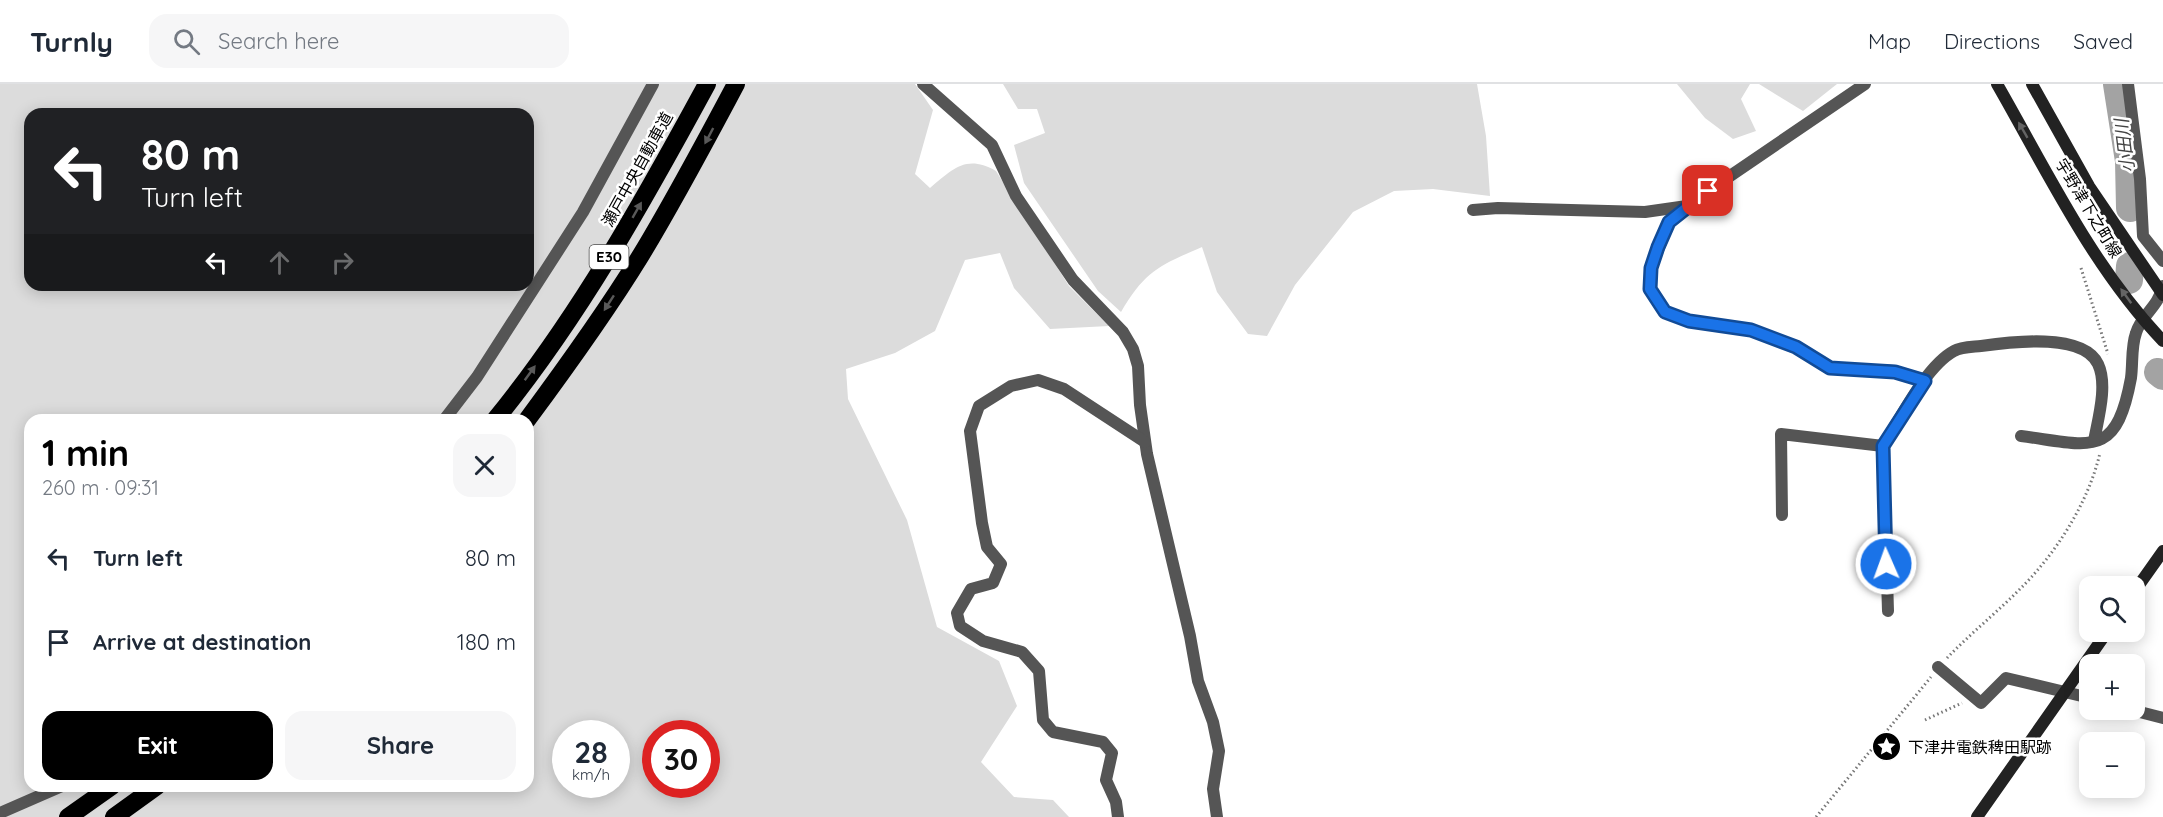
<!DOCTYPE html>
<meta charset="utf-8">
<style>
:root{--surface:#fff;--page:#f6f6f7;--text:#1f2937;--muted:#747a83;--line:#e0e1e3;--accent:#000}
body{margin:0;font-family:Quicksand,"Noto Sans JP",sans-serif;background:var(--page);color:var(--text);height:100vh;display:flex;flex-direction:column;font-size:22px;white-space:nowrap}
*{box-sizing:border-box;margin:0}
p{font-size:20px;color:var(--muted)}
.icon{flex:none;width:33px;height:33px;fill:none;stroke:currentColor;stroke-width:2;stroke-linecap:round;stroke-linejoin:round}
.map{position:relative;flex:1;overflow:hidden}
.side{position:absolute;left:24px;top:330px;width:510px;height:378px;display:flex;flex-direction:column;background:var(--surface);border-radius:18px;box-shadow:0 3px 15px #0003}
.side>*{flex:none}
.top-card{position:absolute;left:24px;top:24px;width:510px;height:183px;border-radius:18px;box-shadow:0 3px 15px #0003;background:#202124;color:#fff;overflow:hidden}
.fabs{position:absolute;left:2079px;top:492px;display:grid;gap:12px}
.fabs a{display:grid;place-items:center;width:66px;height:66px;border-radius:12px;background:var(--surface);box-shadow:0 3px 15px #0003;font-size:30px}
.speed{position:absolute;left:552px;top:636px;display:flex;gap:12px;font-size:30px;font-weight:700;text-align:center}
.speed>*{display:grid;place-content:center;width:78px;height:78px;border-radius:50%;background:var(--surface);box-shadow:0 3px 15px #0003;line-height:1}
.speed small{font-size:15px;font-weight:400}
.speed .limit{border:9px solid #d22;background:#fff;color:#111}
.pin{position:absolute;display:grid;place-items:center;width:51px;height:51px;color:#fff;margin:-26px;border-radius:12px;box-shadow:0 3px 9px #0006}
.me{position:absolute;width:66px;margin:-33px;rotate:358deg;stroke-linejoin:round;filter:drop-shadow(0 0 4px #0008)}
.turn{display:flex;align-items:center;gap:21px;height:126px;padding:0 18px;font-size:27px}
.turn .icon{width:78px;height:78px;stroke-width:2.5}
.turn b{display:block;font-size:42px;line-height:51px}
.lanes{display:flex;align-items:center;height:57px;padding:0 18px;background:#0003;justify-content:center;gap:30px;direction:ltr}
.lanes .off{opacity:.35}
.round{display:grid;place-items:center;flex:none;width:63px;height:63px;border-radius:18px;background:var(--page)}
.overview{display:flex;align-items:center;justify-content:space-between;height:102px;padding:0 18px}
h1{font-size:36px;font-weight:700;line-height:45px;color:var(--accent)}
.action{display:flex;gap:12px;margin-top:auto;padding:12px 18px}
.action a{flex:1;height:69px;border-radius:18px;background:var(--accent);color:#fff;font-size:24px;font-weight:700;line-height:69px;text-align:center}
.action a+a{background:var(--page);color:var(--text)}
ul{padding:0;list-style:none}
li{display:flex;align-items:center;gap:18px;height:84px;padding:0 18px}
li div{flex:1}
li b{display:block;font-size:22px}
li em{font-style:normal}
header{display:flex;align-items:center;gap:36px;box-sizing:border-box;height:84px;padding:0 30px;background:var(--surface);border-bottom:2px solid var(--line)}
header strong{font-size:28px}
nav{display:flex;gap:33px;margin-inline-start:auto;font-size:21px}
.search{width:420px;height:54px;background:var(--page);display:flex;align-items:center;gap:15px;box-sizing:border-box;padding:0 21px;border-radius:18px;color:var(--muted);font-size:22px}
.map>svg:first-child{display:block}
.green{fill:#dcdcdc;fill-rule:evenodd}
.lines{fill:none;stroke-linecap:round;stroke-linejoin:round}
.river{stroke:#a3a3a3;stroke-width:28}
.highway-casing{stroke:#dbdbdb;stroke-width:20}
.path{stroke:#777;stroke-width:3;stroke-dasharray:1.5 3;stroke-linecap:butt}
.street{stroke:#555;stroke-width:12}
.secondary{stroke:#222;stroke-width:12}
.highway{stroke:#000;stroke-width:18}
.oneway{fill:#646464}
.oneway2{fill:#595959}
.route-casing{stroke:#114b97;stroke-width:15}
.route{stroke:#1a73e8;stroke-width:10}
.labels{text-anchor:middle;stroke-width:5;stroke-linejoin:round;paint-order:stroke}
.shield{fill:#fff;stroke:#4c4c4c;stroke-width:1.5}
.shield-label{font-size:15px;font-weight:bold;fill:#000}
.street-label{font-size:16px;fill:#000;stroke:#fff}
.poi-label{font-size:16px;fill:#000;stroke:#fff;text-anchor:start}
.water-label{font-size:18px;font-style:italic;fill:#444;stroke:#fff}
</style>
<header>
<strong>Turnly</strong>
<div class="search"><svg class="icon" aria-label="search" viewBox="0 0 24 24"><circle cx="10" cy="10" r="6"/><path d="M15 15l6 6"/></svg>Search here</div>
<nav><a>Map</a><a>Directions</a><a>Saved</a></nav>
</header>
<div class="map">
<svg width="2163" height="733" viewBox="0 0 2163 733">
<rect width="100%" height="100%" fill="#fff"/>
<g class="green">
<path d="M0,0h915l18,26 -18,64 15,14c23,-19 36,-34 66,-17l73,115 40,40 -59,3 -36,-41 -14,-35 -35,7 -30,71 -40,22 -49,16 2,30 59,121 30,107 62,34 18,45 -36,56 33,35 39,3 16,17h-1069zM30,30h498v171h-498zM30,336h498v366h-498zM566,650h50v50h-50zM656,650h50v50h-50z"/>
<path d="M1003,0h474l9,52 4,60 -57,-7 -39,2 -41,21 -58,73 -28,51 -19,-2 -31,-42 -15,-45c-42,18 -57,24 -81,65l-23,-21 -74,-108 -10,-38 31,-12 -8,-24h-19z"/>
<path d="M1677,0h73l-9,15 15,32 -23,8 -28,-21z"/>
<path d="M1759,0h78l-34,27z"/>
</g>
<g class="lines">
<g class="river">
<path d="M2117,0l12,77 1,47"/>
<path d="M2129,196l1,-14"/>
<path d="M2158,288l5,4"/>
</g>
<defs>
<g id="highway">
<path d="M495,336c84,-103 149,-220 212,-336"/>
<path d="M527,336c40,-54 79,-108 114,-165 34,-56 64,-113 95,-171"/>
<path d="M68,733l44,-31"/>
<path d="M114,733l43,-31"/>
</g>
</defs>
<use href="#highway" class="highway-casing"/>
<g class="path">
<path d="M2081,184l27,86"/>
<path d="M1947,574c22,-23 48,-44 71,-67 37,-36 70,-87 82,-138"/>
<path d="M1925,636l37,-17"/>
<path d="M1816,733l115,-140"/>
</g>
<g class="street">
<path d="M923,0l69,61 24,51 57,84 50,52 10,17 5,17 2,39 7,49 43,182 8,45 15,41 6,29 -6,38 4,28"/>
<path d="M1865,0l-157,107 -39,31 -18,46 -1,21 15,23 24,9 62,9 45,17 34,21 65,3 30,10"/>
<path d="M2128,0l12,95 3,57 20,25"/>
<path d="M1473,126l25,-2 147,4 42,-6"/>
<path d="M444,336l33,-43 106,-165 70,-128"/>
<path d="M2021,352c69,9 95,24 110,-58 2,-15 0,-31 5,-45 5,-18 22,-25 27,-47"/>
<path d="M1883,362l5,165"/>
<path d="M1782,431l-1,-81 102,12c17,-27 43,-80 71,-95 7,-4 19,-4 27,-5 28,-4 102,-14 117,18 10,21 0,55 -4,77"/>
<path d="M1938,583l43,36 25,-25 84,20"/>
<path d="M2132,626l31,8"/>
<path d="M0,729l62,-27"/>
<path d="M1118,733l-2,-15 -10,-22 6,-27 -9,-11 -50,-10 -10,-12 -4,-49 -17,-19 -39,-11 -23,-15 -3,-13 14,-24 22,-6 8,-19 -14,-17 -5,-24 -12,-92 9,-25 32,-20 27,-6 26,9 81,53"/>
</g>
<g class="secondary">
<path d="M1997,0c50,87 96,184 166,257"/>
<path d="M2032,0l57,102 74,109"/>
<path d="M2134,508l29,-41"/>
<path d="M1977,733l130,-185"/>
</g>
<use href="#highway" class="highway"/>
</g>
<defs><path id="oneway-solid" d="M-6-.8H1V-3.2L6.5 0L1 3.2V.8H-6Z" transform="scale(1.5)"/></defs>
<g class="oneway">
<use href="#oneway-solid" transform="translate(2023 46) rotate(-120)"/>
<use href="#oneway-solid" transform="translate(2126 212) rotate(-126)"/>
</g>
<g class="oneway2">
<use href="#oneway-solid" transform="translate(709 52) rotate(118)"/>
<use href="#oneway-solid" transform="translate(637 126) rotate(-60)"/>
<use href="#oneway-solid" transform="translate(609 219) rotate(123)"/>
<use href="#oneway-solid" transform="translate(530 289) rotate(-54)"/>
</g>
<g class="lines">
<defs>
<path id="route" d="M1708,107l-39,31 -11,25 -7,21 -1,21 15,23 24,9 62,9 45,17 34,21 65,4 30,9 -42,65 3,118"/>
</defs>
<use href="#route" class="route-casing"/>
<use href="#route" class="route"/>
</g>
<defs>
<symbol id="sight-disc" viewBox="-11 -11 22 22"><circle r="9.5" fill="#000" stroke="#fff"/><path d="M0-6L1.8-2.2L6-1.7L2.9 1.2L3.7 5.4L0 3.3L-3.7 5.4L-2.9 1.2L-6-1.7L-1.8-2.2Z" fill="#fff"/></symbol>
</defs>
<g fill-rule="evenodd">
<use href="#sight-disc" x="1870" y="646" width="33" height="33"/>
</g>
<g class="labels">
<rect class="shield" x="589.5" y="161" width="39" height="24" rx="4.5"/>
<g class="shield-label">
<text x="609" y="178">E30</text>
</g>
<g class="street-label">
<text transform="translate(637 85) rotate(-61)" y="6">瀬戸中央自動車道</text>
<text transform="translate(2089 124) rotate(59)" y="6">宇野津下之町線</text>
</g>
<g class="poi-label">
<text x="1908" y="669">下津井電鉄稗田駅跡</text>
</g>
<g class="water-label">
<text transform="translate(2125 62) rotate(-97)" y="6">小田川</text>
</g>
</g>
</svg>
<div class="fabs">
<a><svg class="icon" aria-label="search" viewBox="0 0 24 24"><circle cx="10" cy="10" r="6"/><path d="M15 15l6 6"/></svg></a>
<a>+</a>
<a>−</a>
</div>
<div class="speed"><div>28<small>km/h</small></div><div class="limit">30</div></div>
<div class="pin" style="left:1708px;top:107px;background:#d93025"><svg class="icon" aria-label="arrive" viewBox="0 0 24 24"><path d="M6 21V4h12l-3 4 3 4H6"/></svg></div>
<svg class="me" style="left:1886px;top:480px" viewBox="-20 -20 40 40"><circle r="17" fill="#1a73e8" stroke="#fff" stroke-width="3"/><path d="M0-11L8 9 0 5-8 9z" fill="#fff"/></svg>
<div class="top-card">
<div class="turn"><svg class="icon" aria-label="left" viewBox="0 0 24 24"><path d="M17 20v-9H6M10 6l-5 5 5 5"/></svg><div><b>80 m</b>Turn left</div></div>
<div class="lanes"><svg class="icon" aria-label="left" viewBox="0 0 24 24"><path d="M17 20v-9H6M10 6l-5 5 5 5"/></svg><svg class="icon off" aria-label="ahead" viewBox="0 0 24 24"><path d="M12 20V5M6 11l6-6 6 6"/></svg><svg class="icon off" aria-label="right" viewBox="0 0 24 24"><path d="M7 20v-9h11M14 6l5 5-5 5"/></svg></div>
</div>
<section class="side">
<div class="overview"><div><h1>1 min</h1><p>260 m · 09:31</p></div><a class="round"><svg class="icon" aria-label="close" viewBox="0 0 24 24"><path d="M6 6l12 12M18 6L6 18"/></svg></a></div>
<ul>
<li><svg class="icon" aria-label="left" viewBox="0 0 24 24"><path d="M17 20v-9H6M10 6l-5 5 5 5"/></svg><div><b>Turn left</b></div><em>80 m</em></li>
<li><svg class="icon" aria-label="arrive" viewBox="0 0 24 24"><path d="M6 21V4h12l-3 4 3 4H6"/></svg><div><b>Arrive at destination</b></div><em>180 m</em></li>
</ul>
<div class="action"><a>Exit</a><a>Share</a></div>
</section>
</div>
